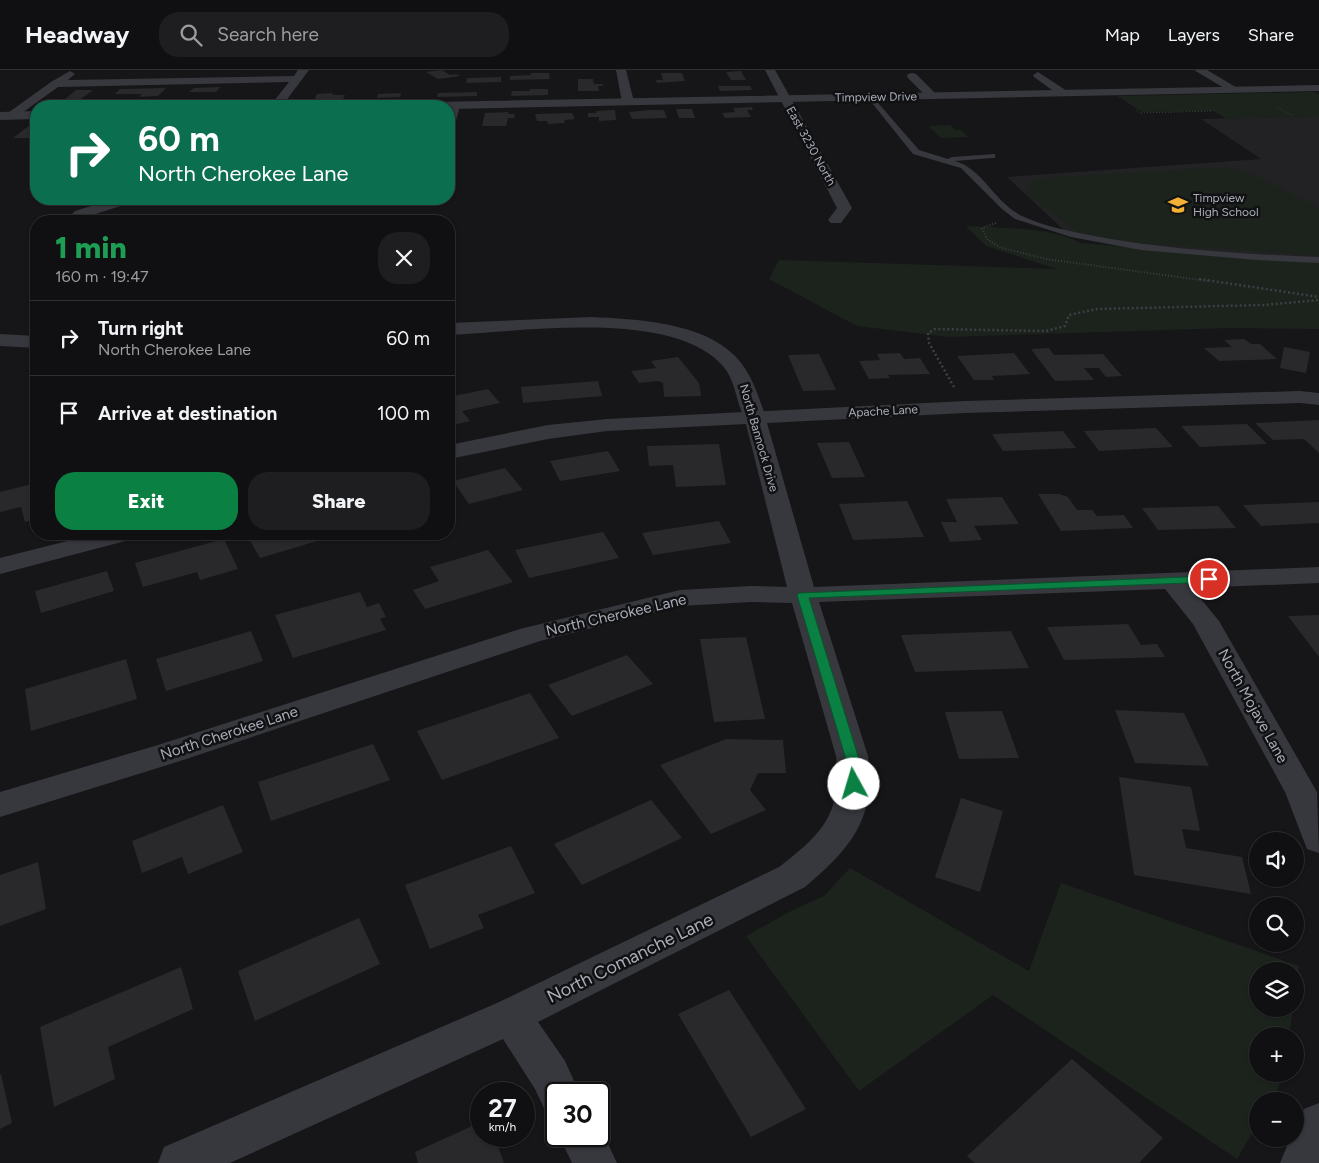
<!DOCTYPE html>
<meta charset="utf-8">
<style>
:root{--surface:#101012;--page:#1e1e20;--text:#f1f3f6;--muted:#9c9d9f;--line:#303032;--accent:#0b8043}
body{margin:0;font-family:Figtree,sans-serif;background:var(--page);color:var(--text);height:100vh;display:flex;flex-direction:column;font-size:19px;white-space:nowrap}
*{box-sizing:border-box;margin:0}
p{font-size:16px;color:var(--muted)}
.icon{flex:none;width:28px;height:28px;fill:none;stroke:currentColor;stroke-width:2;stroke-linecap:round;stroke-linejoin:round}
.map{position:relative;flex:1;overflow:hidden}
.details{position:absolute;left:30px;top:145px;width:425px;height:325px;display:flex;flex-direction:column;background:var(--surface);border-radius:20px;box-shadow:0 1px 4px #0004,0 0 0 1px var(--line)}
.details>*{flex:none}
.top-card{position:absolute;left:30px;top:30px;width:425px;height:105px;border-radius:20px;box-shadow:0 1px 4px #0004,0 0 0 1px var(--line);background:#0b6e4f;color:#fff;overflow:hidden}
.buttons{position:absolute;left:1249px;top:762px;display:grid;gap:10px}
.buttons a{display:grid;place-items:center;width:55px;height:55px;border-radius:50%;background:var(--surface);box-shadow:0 1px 4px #0004,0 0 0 1px var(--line);font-size:25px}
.speed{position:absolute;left:470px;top:1012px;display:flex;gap:10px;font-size:25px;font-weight:700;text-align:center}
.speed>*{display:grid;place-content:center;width:65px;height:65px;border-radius:50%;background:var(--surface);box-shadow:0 1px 4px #0004,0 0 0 1px var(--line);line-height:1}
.speed small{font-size:12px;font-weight:400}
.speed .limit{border:2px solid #111;border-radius:8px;background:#fff;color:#111}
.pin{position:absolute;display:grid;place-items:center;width:42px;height:42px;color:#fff;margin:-21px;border:2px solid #fff;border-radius:50%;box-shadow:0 1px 5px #0007}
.me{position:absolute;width:55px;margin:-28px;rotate:354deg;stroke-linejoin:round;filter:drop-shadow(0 0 4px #0008)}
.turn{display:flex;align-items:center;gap:18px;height:105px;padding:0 25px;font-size:22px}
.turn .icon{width:65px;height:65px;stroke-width:2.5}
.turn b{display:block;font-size:35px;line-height:42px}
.round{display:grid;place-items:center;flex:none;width:52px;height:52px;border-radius:20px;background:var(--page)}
.headline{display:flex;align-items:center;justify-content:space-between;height:85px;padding:0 25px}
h1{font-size:30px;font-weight:800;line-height:38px;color:#1e9e55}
.primary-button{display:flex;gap:10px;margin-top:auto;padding:10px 25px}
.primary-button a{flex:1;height:58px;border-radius:20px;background:var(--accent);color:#fff;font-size:20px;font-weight:800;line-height:58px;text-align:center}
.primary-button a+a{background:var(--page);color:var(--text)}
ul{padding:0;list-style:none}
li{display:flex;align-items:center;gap:15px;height:75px;padding:0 25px;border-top:1px solid var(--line)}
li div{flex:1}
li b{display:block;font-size:19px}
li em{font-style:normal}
header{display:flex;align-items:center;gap:30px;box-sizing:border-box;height:70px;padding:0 25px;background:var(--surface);border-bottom:1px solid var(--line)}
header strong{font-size:24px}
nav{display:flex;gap:28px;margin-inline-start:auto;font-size:18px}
.search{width:350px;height:45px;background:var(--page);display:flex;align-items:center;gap:12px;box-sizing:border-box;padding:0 18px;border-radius:20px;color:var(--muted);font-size:19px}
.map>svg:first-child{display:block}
.built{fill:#222225}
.green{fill:#1c231d}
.building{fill:#29292c}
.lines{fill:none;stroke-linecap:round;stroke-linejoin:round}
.path-far2{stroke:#3d3f44;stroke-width:1;stroke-dasharray:1 2;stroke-linecap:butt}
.path-far1{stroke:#3d3f44;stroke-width:2;stroke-dasharray:1 2;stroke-linecap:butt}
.path{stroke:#3d3f44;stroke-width:2.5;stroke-dasharray:2 2.5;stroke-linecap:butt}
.service{fill:#37383d;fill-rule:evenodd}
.minor{fill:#37383d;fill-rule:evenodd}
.tertiary{fill:#37383d;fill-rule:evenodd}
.route{fill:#0b8043;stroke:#07532c}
.labels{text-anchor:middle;stroke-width:5;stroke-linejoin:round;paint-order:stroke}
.far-street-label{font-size:12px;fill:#a8adb8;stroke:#111113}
.far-poi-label{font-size:12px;fill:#a8adb8;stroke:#111113;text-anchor:start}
.street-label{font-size:15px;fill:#a8adb8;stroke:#111113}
.near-street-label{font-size:18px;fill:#a8adb8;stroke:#111113}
</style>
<header>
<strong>Headway</strong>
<div class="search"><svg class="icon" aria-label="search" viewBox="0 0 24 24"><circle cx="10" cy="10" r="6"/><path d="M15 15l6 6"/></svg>Search here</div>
<nav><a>Map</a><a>Layers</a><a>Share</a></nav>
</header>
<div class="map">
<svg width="1319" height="1093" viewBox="0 0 1319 1093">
<rect width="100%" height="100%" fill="#161618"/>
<path class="built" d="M1319,46v146l-179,-14 -73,-15 -60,-56 254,-18 -60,-40z"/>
<g class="green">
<path d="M1313,22l6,2v22l-92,3 -14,-8 -71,1 -25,-16z"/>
<path d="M950,55l5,5h6l7,7 -27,1 -12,-12z"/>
<path d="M1225,97l22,4 72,37v48l-182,-13 -30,-5 -31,-7 -49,-37 3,-12 11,-4z"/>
<path d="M966,156c31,2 89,1 114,17l239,19v67l-90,-1 -280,9 -92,-11 -88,-47 10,-19 278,9 -71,-23z"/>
<path d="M850,798l179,103 32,-88 238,83 -4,32v-27h-37v38h35l-4,27h-31v38h24l-3,12 -8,15h-13l-1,23 -20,35 -244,-164 -134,96 -113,-155 47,-26 31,-14z"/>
</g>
<g class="building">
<path d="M442,0l8,5 6,-1 4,2 -22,3 -12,-7z"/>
<path d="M741,1l5,9h-15l-5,-8z"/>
<path d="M531,3h18l1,6 -40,1v-4l21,-1z"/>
<path d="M661,3h21l3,8 -28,2 -1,-3h7z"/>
<path d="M501,7v5l-35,1 1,-5z"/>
<path d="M578,9h15l1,5h9v2h-5l1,5h-21z"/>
<path d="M718,16h32l2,4 -32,1z"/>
<path d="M220,17l-4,5h-27l5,-4z"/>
<path d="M166,18l-8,8 -19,1 3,-3h-27l5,-5z"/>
<path d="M530,19h18v6l-37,1 1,-5h18z"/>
<path d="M76,20h17l-12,9 -17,1z"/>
<path d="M477,22v4l-40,1 1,-4z"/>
<path d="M333,23l-1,2h13l-2,4 -29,1 3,-6z"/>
<path d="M401,23l-1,4 -23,1 1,-4z"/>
<path d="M752,37l1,3h-6l4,7 -26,1 -3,-5 13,-1 -2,-4z"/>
<path d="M676,39h16l3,9h-16z"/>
<path d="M615,40l1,10 -17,1v-4h-11v-4h8v-2z"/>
<path d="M649,40h15l3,8 -35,1 -3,-7z"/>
<path d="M509,42l-1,2h7l-1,4h-6l-2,8h-24l3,-13z"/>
<path d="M572,43l3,6 -11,1 1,3 -17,1 -1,-3h-10l-2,-7z"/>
<path d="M34,52h2v14l-2,2h-21z"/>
<path d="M1244,269l7,5h9l17,15 -58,2 -15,-13 28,-1 -8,-7z"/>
<path d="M1284,277l26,5 -4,21 -26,-5z"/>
<path d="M1049,278l5,7 49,-1 19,22 -16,1 -7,-9h-15l10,12 -39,1 -24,-32z"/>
<path d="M900,283l4,6 16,-1 10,16 -42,1 2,3 -21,1 -10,-18 21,-1 -3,-6z"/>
<path d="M1014,283l16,21 -38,2 2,4h-20l-17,-24z"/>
<path d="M819,284l17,36 -33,1 -15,-36z"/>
<path d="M678,287l21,26 2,13 -37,1 -1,-14 -5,-2 -19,2 -8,-12 25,-3 -5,-7z"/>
<path d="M598,311l4,15 -79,7 -2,-16z"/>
<path d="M488,319l12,14 -38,8 8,10 -21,5v-29z"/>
<path d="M1319,350v33l-15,-14 -31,1 -18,-17z"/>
<path d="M1247,354l20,20 -67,3 -19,-21z"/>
<path d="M1156,358l17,19 -74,4 -15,-20z"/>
<path d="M1063,361l13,17 -73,3 -11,-17z"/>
<path d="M849,372l16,35 -33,1 -15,-35z"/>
<path d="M719,374l7,41 -50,2 -3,-22 -24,1 -2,-20z"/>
<path d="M608,381l12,20 -60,10 -10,-20z"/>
<path d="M505,398l18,22 -54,14 -16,-23z"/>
<path d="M36,413v36l-11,3 -4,-15 -21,5v-20z"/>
<path d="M1038,424h21l9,3 9,13h15l5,6 27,-1 9,13 -72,3z"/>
<path d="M1002,427l17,27 -45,2 8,14 -32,2 -9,-20h16l-11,-23z"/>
<path d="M907,431l17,36 -71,3 -14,-36z"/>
<path d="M1319,432v21l-58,3 -18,-21z"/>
<path d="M1218,436l18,22 -78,2 -16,-22z"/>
<path d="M719,451l12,22 -78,12 -11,-22z"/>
<path d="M603,462l16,26 -90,20 -14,-28z"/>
<path d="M265,464h76l-81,24 -11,-19z"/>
<path d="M224,469l14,30 -38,11 -3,-8 -54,15 -8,-24z"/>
<path d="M488,480l25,32 -88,27 -12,-19 26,-9 -9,-14z"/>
<path d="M107,501l7,20 -73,22 -6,-22z"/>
<path d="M360,522l7,15 12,-4 7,14 -6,2 6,11 -93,28 -18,-43z"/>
<path d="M1319,545v42l-31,-41z"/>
<path d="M1128,554l13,21 16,-1 8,13 -101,3 -17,-33z"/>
<path d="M251,561l12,30 -97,30 -10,-32z"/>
<path d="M1011,561l18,37 -114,4 -14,-37z"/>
<path d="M746,567l19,82 -51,3 -14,-83z"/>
<path d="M627,585l26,29 -81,32 -24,-31z"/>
<path d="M126,589l11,40 -106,32 -6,-42z"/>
<path d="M530,623l29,45 -117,42 -25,-49z"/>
<path d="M1115,640l69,3 25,53 -74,-3z"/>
<path d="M1002,641l17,47 -60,1 -14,-47z"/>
<path d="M726,669l57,1 3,33h-28l-8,17 16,20 -55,24 -51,-69z"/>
<path d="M373,674l17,36 -119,41 -13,-39z"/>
<path d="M1119,707l72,10 9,44 -18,-2 4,19 56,9 9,37 -117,-19z"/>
<path d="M961,728l42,13 -23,81 -45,-15z"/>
<path d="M651,730l31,38 -100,47 -28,-41z"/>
<path d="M223,735l20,47 -55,22 -6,-17 -40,16 -10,-32z"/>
<path d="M511,776l24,47 -57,22 6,13 -54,21 -25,-64z"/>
<path d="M38,792l8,47 -46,17v-51z"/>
<path d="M359,848l21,46 -125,57 -17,-50z"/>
<path d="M181,897l12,42 -85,38 7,32 -61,28 -14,-80z"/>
<path d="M729,920l77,119 -55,28 -73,-123z"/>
<path d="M1072,989l91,79 -24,25h-164l-8,-7z"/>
<path d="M1,1004l11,49 -12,6v-54z"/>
<path d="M481,1052v14h13l10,27h-86l-3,-11z"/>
</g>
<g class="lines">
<g class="path-far2">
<path d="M1278,38l16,8"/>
<path d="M1136,40l4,3 72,-2 -3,-1"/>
</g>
<path class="path-far1" d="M996,153l-14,5 5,11 12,8 47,12 162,22"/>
<g class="path">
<path d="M1199,209l120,18"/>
<path d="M954,317l-25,-44 -1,-10 7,-4 111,2 19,-5 4,-11 28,-6 167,-4 55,-5"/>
</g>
<path class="service" d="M868,26h4l47,54 29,9 4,-2 43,-3v4h-3l-37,3c28,8 40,42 67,55 23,11 52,16 77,21 72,13 146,17 220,20v6l-62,-3 -116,-10 -70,-13 -56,-18 -13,-10 -41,-41 -48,-14 -45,-56z"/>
<g class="minor">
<path d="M298,0h11l-27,36h-12l19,-24 -231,5 -43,31h-8l-2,-3 46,-33 19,-11 5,3 -7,6 226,-4z"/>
<path d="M616,0h10l8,32 -2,2h-8l-2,-2z"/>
<path d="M765,0h10l77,138 -11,15h-10l-3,-3 9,-12z"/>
<path d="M1194,0h13l32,19 -2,2h-8z"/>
<path d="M1038,2l29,19 2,2 -2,2h-8l-25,-18 -1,-2z"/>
<path d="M912,3l4,1 21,21 -2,2h-8l-19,-19 -1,-2 1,-2z"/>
<path d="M454,32l6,4 -5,18 -6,4 -1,-22z"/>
<path d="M114,129h21l-2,3 -53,17 -5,-2 -3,-3 3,-3z"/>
<path d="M1300,321l19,2v12l-19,-2 -335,10 -198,10 47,164 505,-20v16l-127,5 27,33 98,171 2,61 -12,-4 -22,-57 -92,-168 -28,-35 -346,13 49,154c9,62 -18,93 -63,131l-267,135 27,39 15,33h-24v19l-12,-5 -9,-19 -32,-50 -273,124h-72l6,-16 333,-144 282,-136c44,-34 63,-53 57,-111l-44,-153 -41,-1 -71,4 -140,35 -363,121 -177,55v-25l158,-47 362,-116 160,-39 71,-4 36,1 -41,-163 -139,7 -59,8 -99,20v-14l99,-20 59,-6 358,-18z"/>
<path d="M95,464h41l-3,5 -133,35v-16z"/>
<path d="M1319,1033v60h-39l10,-24h5v-11l9,-19z"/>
<path d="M599,1055l18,38h-45l-13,-27h40z"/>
</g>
<g class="tertiary">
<path d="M1319,15v6l-870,18v-3h-23l6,-4z"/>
<path d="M36,41v8l-36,1v-8z"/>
<path d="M591,247c44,2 111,5 144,39 17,17 23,40 31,61l-3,5 -8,1 -8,-1c-12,-18 -10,-43 -27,-59 -53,-54 -201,-31 -271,-28v-12z"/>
<path d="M0,264l36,2v12l-36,-2z"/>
</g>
</g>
<path class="route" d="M1209,506l4,1 1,2 -1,3 -404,16 49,158 3,28 -2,3h-9l-5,-31 -48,-161 2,-2z"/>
<defs>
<symbol id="school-bare" viewBox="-9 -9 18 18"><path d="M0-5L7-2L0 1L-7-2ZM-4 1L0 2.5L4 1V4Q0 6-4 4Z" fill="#f2b134" stroke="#111113" stroke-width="2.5" paint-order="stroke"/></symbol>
</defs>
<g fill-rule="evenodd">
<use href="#school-bare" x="1164" y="121" width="28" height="28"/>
</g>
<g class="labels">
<g class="far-street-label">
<text transform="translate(876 27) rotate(-1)" y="4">Timpview Drive</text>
<text transform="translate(811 76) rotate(61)" y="4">East 3230 North</text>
<text transform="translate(883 341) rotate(-3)" y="4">Apache Lane</text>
<text transform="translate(759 368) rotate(74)" y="4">North Bannock Drive</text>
</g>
<g class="far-poi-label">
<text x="1193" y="132">Timpview<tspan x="1193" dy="14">High School</tspan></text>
</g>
<g class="street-label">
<text transform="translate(616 545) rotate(-13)" y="5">North Cherokee Lane</text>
<text transform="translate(1253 636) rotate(61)" y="5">North Mojave Lane</text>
<text transform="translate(229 663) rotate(-18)" y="5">North Cherokee Lane</text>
</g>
<g class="near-street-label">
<text transform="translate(630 888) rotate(-26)" y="6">North Comanche Lane</text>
</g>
</g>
</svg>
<div class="buttons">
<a><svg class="icon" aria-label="sound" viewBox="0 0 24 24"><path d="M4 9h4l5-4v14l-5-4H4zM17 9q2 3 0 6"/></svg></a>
<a><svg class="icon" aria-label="search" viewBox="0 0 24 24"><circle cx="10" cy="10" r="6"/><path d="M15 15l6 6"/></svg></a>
<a><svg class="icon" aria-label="layers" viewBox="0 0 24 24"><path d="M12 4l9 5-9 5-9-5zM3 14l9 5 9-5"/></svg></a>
<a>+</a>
<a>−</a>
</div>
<div class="speed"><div>27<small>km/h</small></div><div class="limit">30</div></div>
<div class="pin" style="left:1209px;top:509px;background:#d93025"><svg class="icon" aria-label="arrive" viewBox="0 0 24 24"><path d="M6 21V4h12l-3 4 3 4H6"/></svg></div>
<svg class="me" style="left:854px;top:714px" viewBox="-20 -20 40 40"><circle r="19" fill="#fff"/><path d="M0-13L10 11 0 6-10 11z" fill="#0b8043"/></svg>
<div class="top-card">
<div class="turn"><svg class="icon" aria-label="right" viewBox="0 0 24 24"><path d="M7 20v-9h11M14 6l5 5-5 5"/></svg><div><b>60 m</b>North Cherokee Lane</div></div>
</div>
<section class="details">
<div class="headline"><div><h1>1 min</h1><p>160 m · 19:47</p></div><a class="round"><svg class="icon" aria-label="close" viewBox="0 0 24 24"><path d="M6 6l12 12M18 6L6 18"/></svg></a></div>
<ul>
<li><svg class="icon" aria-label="right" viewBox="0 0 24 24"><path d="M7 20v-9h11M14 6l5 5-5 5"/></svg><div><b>Turn right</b><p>North Cherokee Lane</p></div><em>60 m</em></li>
<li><svg class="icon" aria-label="arrive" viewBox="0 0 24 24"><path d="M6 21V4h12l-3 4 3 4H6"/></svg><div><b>Arrive at destination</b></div><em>100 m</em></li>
</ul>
<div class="primary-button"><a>Exit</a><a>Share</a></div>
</section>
</div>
